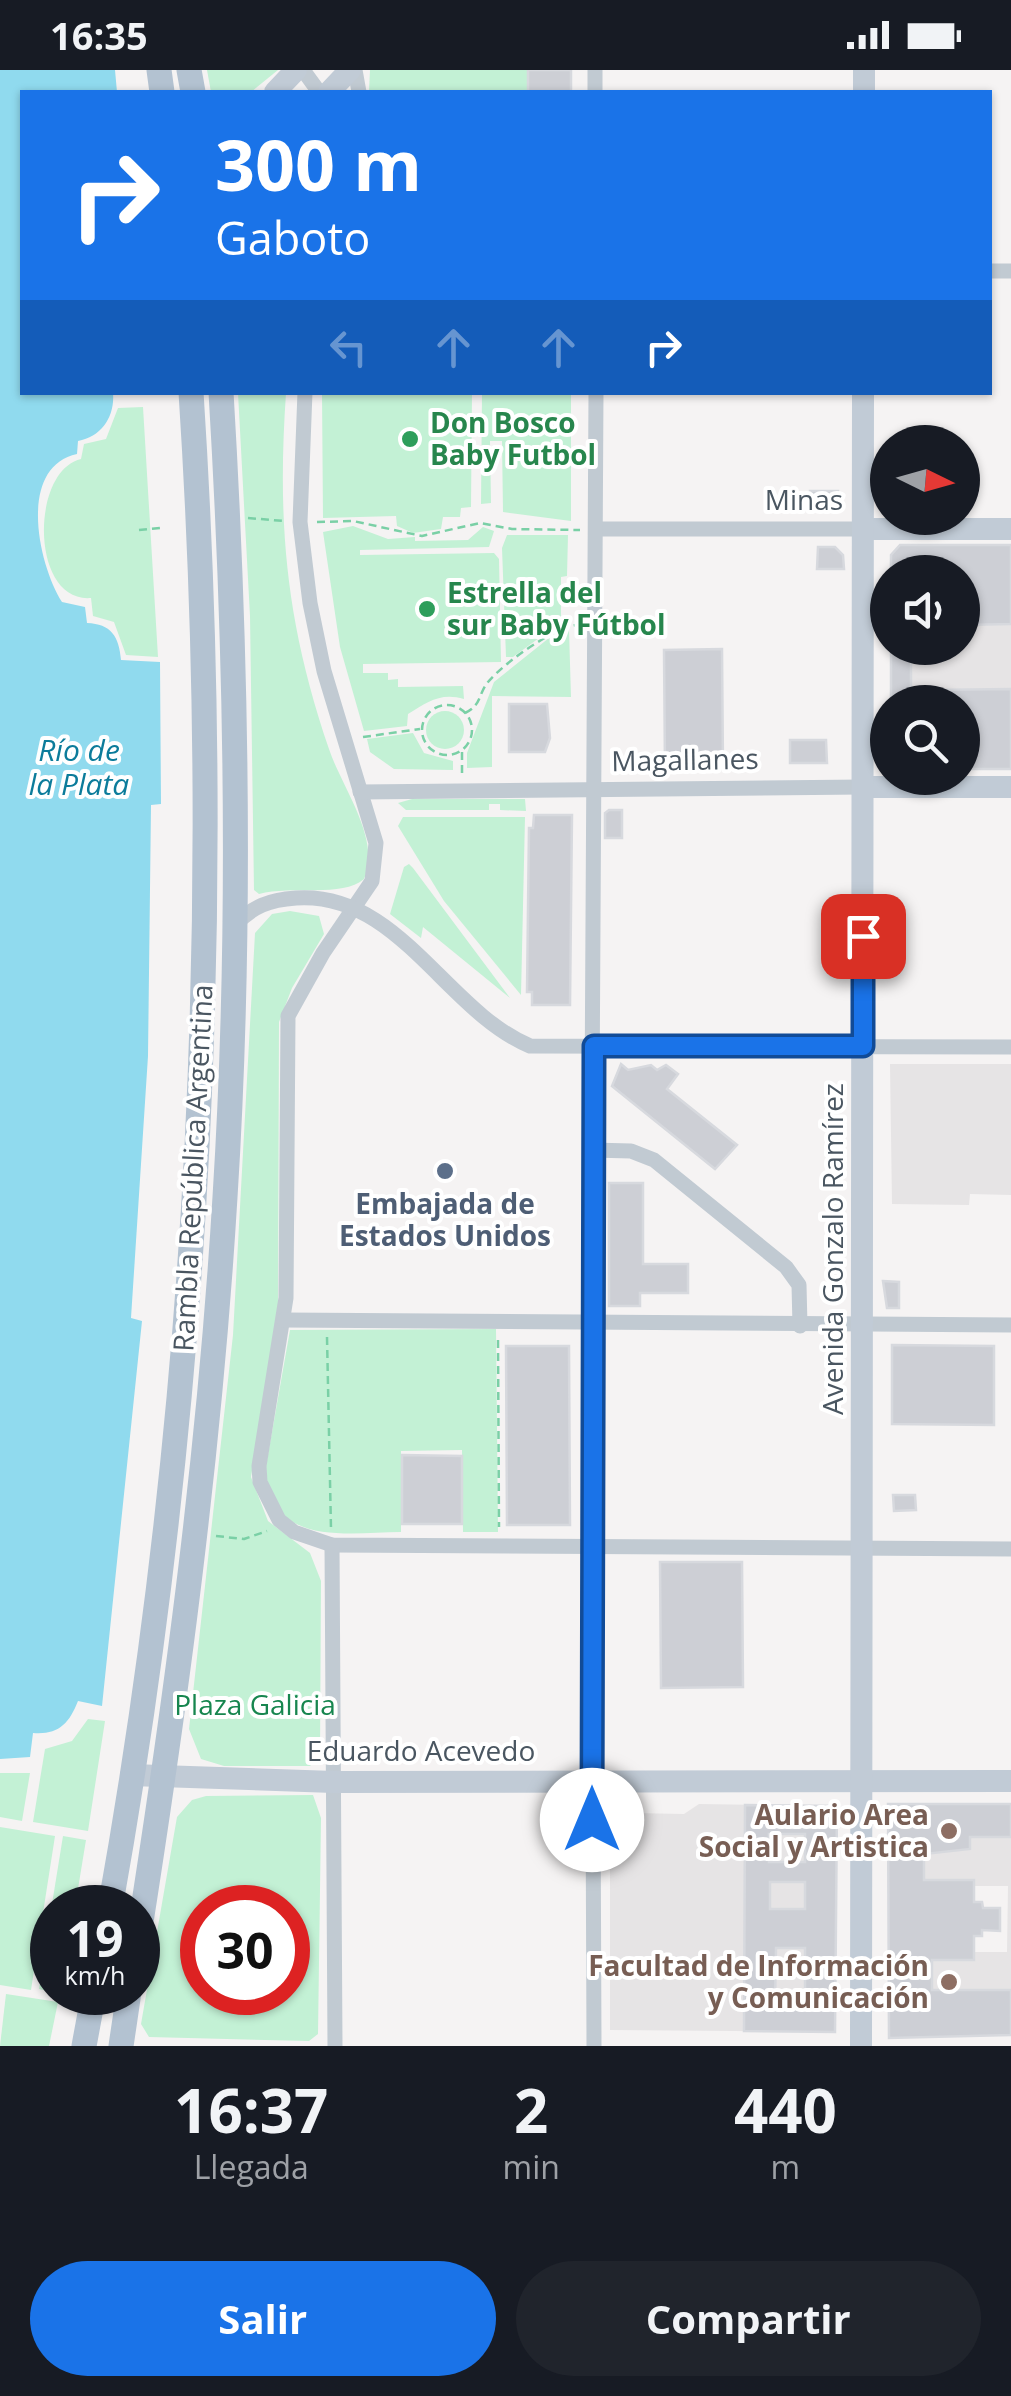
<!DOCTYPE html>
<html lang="es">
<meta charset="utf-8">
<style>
:root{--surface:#171b24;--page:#20242c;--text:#f1f3f6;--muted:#9ea1a6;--accent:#1a73e8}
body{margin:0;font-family:"Open Sans",sans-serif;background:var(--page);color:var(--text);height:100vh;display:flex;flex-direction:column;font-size:38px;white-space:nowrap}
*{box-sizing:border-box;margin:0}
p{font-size:32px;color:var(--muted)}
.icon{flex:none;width:55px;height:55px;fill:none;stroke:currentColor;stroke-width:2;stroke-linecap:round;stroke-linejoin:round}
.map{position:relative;height:1976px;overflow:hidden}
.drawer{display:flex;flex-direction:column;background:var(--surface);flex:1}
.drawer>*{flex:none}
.banner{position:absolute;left:20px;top:20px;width:972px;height:305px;border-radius:0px;box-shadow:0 2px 8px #0004;background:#1a73e8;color:#fff;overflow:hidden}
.needle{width:65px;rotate:95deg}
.buttons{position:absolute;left:870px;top:355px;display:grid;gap:20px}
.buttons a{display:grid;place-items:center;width:110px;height:110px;border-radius:50%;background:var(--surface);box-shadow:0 2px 8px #0004;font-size:50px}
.speed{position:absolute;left:30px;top:1815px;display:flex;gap:20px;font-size:50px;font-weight:700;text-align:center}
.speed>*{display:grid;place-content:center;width:130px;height:130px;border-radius:50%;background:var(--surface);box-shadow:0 2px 8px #0004;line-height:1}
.speed small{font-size:25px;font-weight:400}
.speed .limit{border:15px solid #d22;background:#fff;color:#111}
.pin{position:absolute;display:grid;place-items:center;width:85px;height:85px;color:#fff;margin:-42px;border-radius:20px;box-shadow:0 5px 15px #0006}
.me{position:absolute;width:110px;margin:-55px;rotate:0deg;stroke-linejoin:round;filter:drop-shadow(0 0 8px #0008)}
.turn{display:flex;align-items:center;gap:35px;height:210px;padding:0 30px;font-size:45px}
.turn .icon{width:130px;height:130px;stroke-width:2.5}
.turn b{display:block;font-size:70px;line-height:85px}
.lanes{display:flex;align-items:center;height:95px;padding:0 30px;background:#0003;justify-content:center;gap:50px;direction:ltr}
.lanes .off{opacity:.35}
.eta{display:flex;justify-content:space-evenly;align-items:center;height:170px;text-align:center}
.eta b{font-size:60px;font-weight:700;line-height:70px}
.cta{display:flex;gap:20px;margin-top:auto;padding:20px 30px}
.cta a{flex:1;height:115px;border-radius:60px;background:var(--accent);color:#fff;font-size:40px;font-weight:700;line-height:115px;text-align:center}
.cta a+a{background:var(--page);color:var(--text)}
.status{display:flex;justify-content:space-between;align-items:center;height:70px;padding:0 50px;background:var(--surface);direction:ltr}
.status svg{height:28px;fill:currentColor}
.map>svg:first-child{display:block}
.education{fill:#e6e4e5}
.green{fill:#c3f1d5;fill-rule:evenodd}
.water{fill:#90daee}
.building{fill:#cdcfd5;stroke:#d7d9de;stroke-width:2.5;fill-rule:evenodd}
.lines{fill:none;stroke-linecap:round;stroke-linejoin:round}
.path{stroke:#7ad0a6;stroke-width:2.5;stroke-dasharray:8 5;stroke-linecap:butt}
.street{stroke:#c1cad2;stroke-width:15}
.secondary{stroke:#c1cbd6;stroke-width:22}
.primary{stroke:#b3c2d1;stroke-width:25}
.route-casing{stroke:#114b97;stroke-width:25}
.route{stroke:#1a73e8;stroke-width:18}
.leisure-dot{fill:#2e9e5b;stroke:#fff;stroke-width:4}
.service-dot{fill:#5c6f8a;stroke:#fff;stroke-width:4}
.education-dot{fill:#8d6e63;stroke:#fff;stroke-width:4}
.labels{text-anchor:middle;stroke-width:8;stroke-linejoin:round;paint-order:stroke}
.leisure-label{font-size:28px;font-weight:bold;fill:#27864d;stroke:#fff;text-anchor:start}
.street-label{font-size:28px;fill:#4a5661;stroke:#fff}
.service-label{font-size:28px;font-weight:bold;fill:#4e5e75;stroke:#fff}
.park-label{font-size:28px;fill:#17864f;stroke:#fff}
.education-label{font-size:28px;font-weight:bold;fill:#785e54;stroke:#fff;text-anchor:end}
.water-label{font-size:30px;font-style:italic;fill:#0c7c9b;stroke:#fff}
</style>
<div class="status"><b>16:35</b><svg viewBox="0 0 49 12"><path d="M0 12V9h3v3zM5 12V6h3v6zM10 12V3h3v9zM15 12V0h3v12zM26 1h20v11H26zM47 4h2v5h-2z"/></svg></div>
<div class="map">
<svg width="1011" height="1976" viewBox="0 0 1011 1976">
<rect width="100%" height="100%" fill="#f5f3f3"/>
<g class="education">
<path d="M900,475h111v224l-49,-67h-71v-54h71v-76h-71v-17z"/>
<path d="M890,994h121v131l-41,-1 -1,11 -77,-1z"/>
<path d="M610,1732l24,2v9l50,1 15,-10 138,2 -2,226 -225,-2z"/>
<path d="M888,1734h123v231l-122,3 -1,-78h85l1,-8h33l1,-66h-34v-6h-86z"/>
</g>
<g class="green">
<path d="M207,0h71l-27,22h-40z"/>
<path d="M370,0h162v22h-163z"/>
<path d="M238,323h48c-9,131 0,230 43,356 12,37 53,91 35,130 -22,19 -72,6 -105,15l-5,-4 -4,-274z"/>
<path d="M322,323h150l-1,114 -10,1 -1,9h-17l-2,12 -28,4 -16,-7 -1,-10 -73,2z"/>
<path d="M482,323h89v128l-68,-9 -1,-71h-12l1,62 -10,1z"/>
<path d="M143,337l15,250 -32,-2 -12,-33 -21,-6 -2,-18c-61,5 -61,-127 -10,-139l3,-15 22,-5 12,-31z"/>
<path d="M353,456l35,13 27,-2v4l53,-1 15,-13 11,4 -5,16 -129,3v5l134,-2 5,6 2,103 -138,2v9h25v7l10,-1v8l65,-1 1,13c-23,-7 -37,3 -56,15l-1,12 -43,5 -24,-84 -17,-115z"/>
<path d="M507,465h61l-1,41 -6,1v45l-48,35h-7l-4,-109z"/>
<path d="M559,560h10l2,67 -79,-1v71l-25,1v-15l27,-71z"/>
<circle cx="445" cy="660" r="19"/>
<path d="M413,663l11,20 29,8v9l-59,-1 -24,-17 -3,-13z"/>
<path d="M412,729h113l1,12 -26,-1v-6h-11v6h-83l-8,-7z"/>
<path d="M403,747h122l-4,178 -77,-94 -46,-75z"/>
<path d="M409,794l4,4 97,130 -87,-71 -2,11 -31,-24 14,-47z"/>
<path d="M290,841l29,5 5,18 -32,54 -13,34 -1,288 -27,167 17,44 42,32 11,28 -1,174 -10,11h-86l-23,-7 -12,-30 44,-394 22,-402 17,-19z"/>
<path d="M496,1259l2,203h-35l-1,-82 -61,1v81c-57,1 -134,15 -135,-66l24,-136z"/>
<path d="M88,1649l17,2 -17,110 -55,-9 12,-73 27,-8z"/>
<path d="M0,1703h30l-8,48 -22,-4z"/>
<path d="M313,1725l8,23 -3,216 -9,7 -160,-4 -8,-13 36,-207 15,-17 14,-4zM202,1838h86v84h-86z"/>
<path d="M0,1757l55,9 -24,154 -31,-5z"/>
<path d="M63,1766l23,4 -11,67 -23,-3z"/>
<path d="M49,1855l3,1v66l-13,-3z"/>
<path d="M6,1924l52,8 -9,44h-49z"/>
</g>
<path class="water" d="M0,0h115l2,22h-95v300l91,1c2,23 -11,44 -35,48l-1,13c-60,13 -39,110 -15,148l23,5 2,16c24,1 32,13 34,37l39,2 1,142 -10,1 -3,251 -17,262 11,3 -40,385 -24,-5c-9,23 -20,34 -45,32l-3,24 -30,2z"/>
<g class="building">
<rect x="528" y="0" width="43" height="22"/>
<rect x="810" y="421" width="28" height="19"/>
<path d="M900,475h111v79l-49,1v-53h-71v-17z"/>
<path d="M818,477h17l8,8 1,14h-27z"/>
<rect x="891" y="578" width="20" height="54"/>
<path d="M722,579l1,120h-58l-1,-119z"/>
<path d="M1011,619v80h-49v-67h-33v-12z"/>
<path d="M509,634h38l3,34 -5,14h-36z"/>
<path d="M790,670h36l1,23h-37z"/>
<path d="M609,740h13v28h-17v-25z"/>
<path d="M534,745h38l-2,190h-38v-13h-5l2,-164h4z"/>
<path d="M621,994l7,6 23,-5 6,5 9,-5 12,9 -11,15 70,56 -22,24 -103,-83z"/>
<path d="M609,1113h34v81h45v29h-48v13h-31z"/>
<path d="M883,1211l16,1v26h-12z"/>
<path d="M892,1275l102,1v79l-102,-1z"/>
<path d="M506,1276h63l1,179h-63z"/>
<path d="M402,1385l60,1v68h-60z"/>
<path d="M893,1425h22l1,15 -22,1z"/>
<path d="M660,1492h82l1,125 -82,1z"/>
<path d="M888,1734h123v33h-41v12l-46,5v26h50v22h8l1,6h17v23l-18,-1v6h-8v24h-42v30h79v45l-122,3z"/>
<path d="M745,1735l92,1 -2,226 -91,-1zM769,1764h36v28h-36zM770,1812h35v27h-35zM776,1878h29v57h-30z"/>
</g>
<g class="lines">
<g class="path">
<path d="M248,448l36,3"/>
<path d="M317,452l36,-1 69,15 58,-13 32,6 68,1"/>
<path d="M139,460l21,-2"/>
<circle cx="447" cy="660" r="25"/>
<path d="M465,643c17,-8 13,-19 23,-31 17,-20 65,-54 89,-57"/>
<path d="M363,667l57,-8"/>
<path d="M462,682v22"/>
<path d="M327,1267l4,192"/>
<path d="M498,1270l1,187"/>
<path d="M216,1466l28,3 23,-8"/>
<path d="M48,1844l4,1"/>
</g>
<g class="street">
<path d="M303,0l16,22"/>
<path d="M355,0l4,22"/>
<path d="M595,0v22"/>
<path d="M990,201h21"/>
<path d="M305,322l-5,130 10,81 14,68 52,172 -4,38 -49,72 -35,63 -2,282 -27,168 1,16 19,38 15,12 38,13 679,4"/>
<path d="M597,459h266"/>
<path d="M360,722l503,-5"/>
<path d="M235,855c18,-19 34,-25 61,-27 102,-7 150,113 234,148l481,1"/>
<path d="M592,1080l39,1 23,9 132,107 13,18 1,41"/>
<path d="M284,1250l727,5"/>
<path d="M332,1475l3,501"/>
<path d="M594,1976l-3,-770 5,-884"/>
</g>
<g class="secondary">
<path d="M275,22l21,-22"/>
<path d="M329,22l21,-22"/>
<path d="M864,22v-22"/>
<path d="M863,459h148"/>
<path d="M863,717h148"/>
<path d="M131,1705l203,7 677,-1"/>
<path d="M861,1976l2,-1654"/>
</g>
<g class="primary">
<path d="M159,0l3,22"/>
<path d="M189,0l4,22"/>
<path d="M110,1838c90,-501 114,-1008 81,-1516"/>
<path d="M138,1871c39,-247 72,-494 87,-744 17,-268 12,-537 -4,-805"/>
<path d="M84,1976l10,-54"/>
<path d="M121,1976l8,-54"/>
</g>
</g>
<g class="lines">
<defs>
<path id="route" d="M592,1750l2,-774h269v-110"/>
</defs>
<use href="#route" class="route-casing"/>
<use href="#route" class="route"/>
</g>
<g class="leisure-dot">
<circle cx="410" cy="369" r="10"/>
<circle cx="427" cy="539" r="10"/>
</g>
<circle class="service-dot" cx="445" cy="1101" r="10"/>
<g class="education-dot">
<circle cx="949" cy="1761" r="10"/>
<circle cx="949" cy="1912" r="10"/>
</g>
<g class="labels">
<g class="leisure-label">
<text x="430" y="363">Don Bosco<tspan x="430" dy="32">Baby Futbol</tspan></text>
<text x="447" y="533">Estrella del<tspan x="447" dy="32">sur Baby Fútbol</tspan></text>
</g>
<g class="street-label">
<text x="804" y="440">Minas</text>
<text transform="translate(685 690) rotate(-1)" y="10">Magallanes</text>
<text transform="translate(193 1098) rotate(-87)" y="10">Rambla República Argentina</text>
<text transform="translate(833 1179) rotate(-90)" y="10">Avenida Gonzalo Ramírez</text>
<text x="421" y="1691">Eduardo Acevedo</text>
</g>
<g class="service-label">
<text x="445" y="1144">Embajada de<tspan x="445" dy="32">Estados Unidos</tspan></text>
</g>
<g class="park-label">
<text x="255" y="1645">Plaza Galicia</text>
</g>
<g class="education-label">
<text x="929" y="1755">Aulario Area<tspan x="929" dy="32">Social y Artistica</tspan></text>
<text x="929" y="1906">Facultad de Información<tspan x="929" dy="32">y Comunicación</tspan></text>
</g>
<g class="water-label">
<text x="79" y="691">Río de<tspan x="79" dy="34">la Plata</tspan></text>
</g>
</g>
</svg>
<div class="buttons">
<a><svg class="needle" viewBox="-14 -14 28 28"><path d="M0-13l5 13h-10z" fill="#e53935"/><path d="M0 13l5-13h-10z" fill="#9ea1a6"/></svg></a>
<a><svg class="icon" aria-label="sound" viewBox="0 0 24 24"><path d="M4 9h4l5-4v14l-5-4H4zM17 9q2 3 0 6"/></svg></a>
<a><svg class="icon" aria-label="search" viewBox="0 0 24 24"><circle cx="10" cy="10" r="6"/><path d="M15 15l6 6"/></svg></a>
</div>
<div class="speed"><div>19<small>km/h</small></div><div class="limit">30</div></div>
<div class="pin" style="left:863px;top:866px;background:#d93025"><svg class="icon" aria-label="arrive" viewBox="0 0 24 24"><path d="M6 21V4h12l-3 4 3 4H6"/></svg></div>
<svg class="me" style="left:592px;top:1750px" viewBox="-20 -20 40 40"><circle r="19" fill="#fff"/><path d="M0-13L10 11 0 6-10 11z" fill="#1a73e8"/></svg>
<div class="banner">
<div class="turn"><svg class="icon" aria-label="right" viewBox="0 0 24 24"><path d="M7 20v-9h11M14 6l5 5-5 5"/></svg><div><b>300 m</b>Gaboto</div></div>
<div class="lanes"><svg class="icon off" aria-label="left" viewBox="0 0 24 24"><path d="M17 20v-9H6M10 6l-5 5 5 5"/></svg><svg class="icon off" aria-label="ahead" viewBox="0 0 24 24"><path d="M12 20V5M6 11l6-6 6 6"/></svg><svg class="icon off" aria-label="ahead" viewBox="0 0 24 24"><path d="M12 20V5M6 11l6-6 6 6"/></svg><svg class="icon" aria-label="right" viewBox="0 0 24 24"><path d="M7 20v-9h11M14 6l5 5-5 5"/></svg></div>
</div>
</div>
<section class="drawer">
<div class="eta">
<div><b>16:37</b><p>Llegada</p></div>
<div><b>2</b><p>min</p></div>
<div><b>440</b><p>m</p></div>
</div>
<div class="cta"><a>Salir</a><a>Compartir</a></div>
</section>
